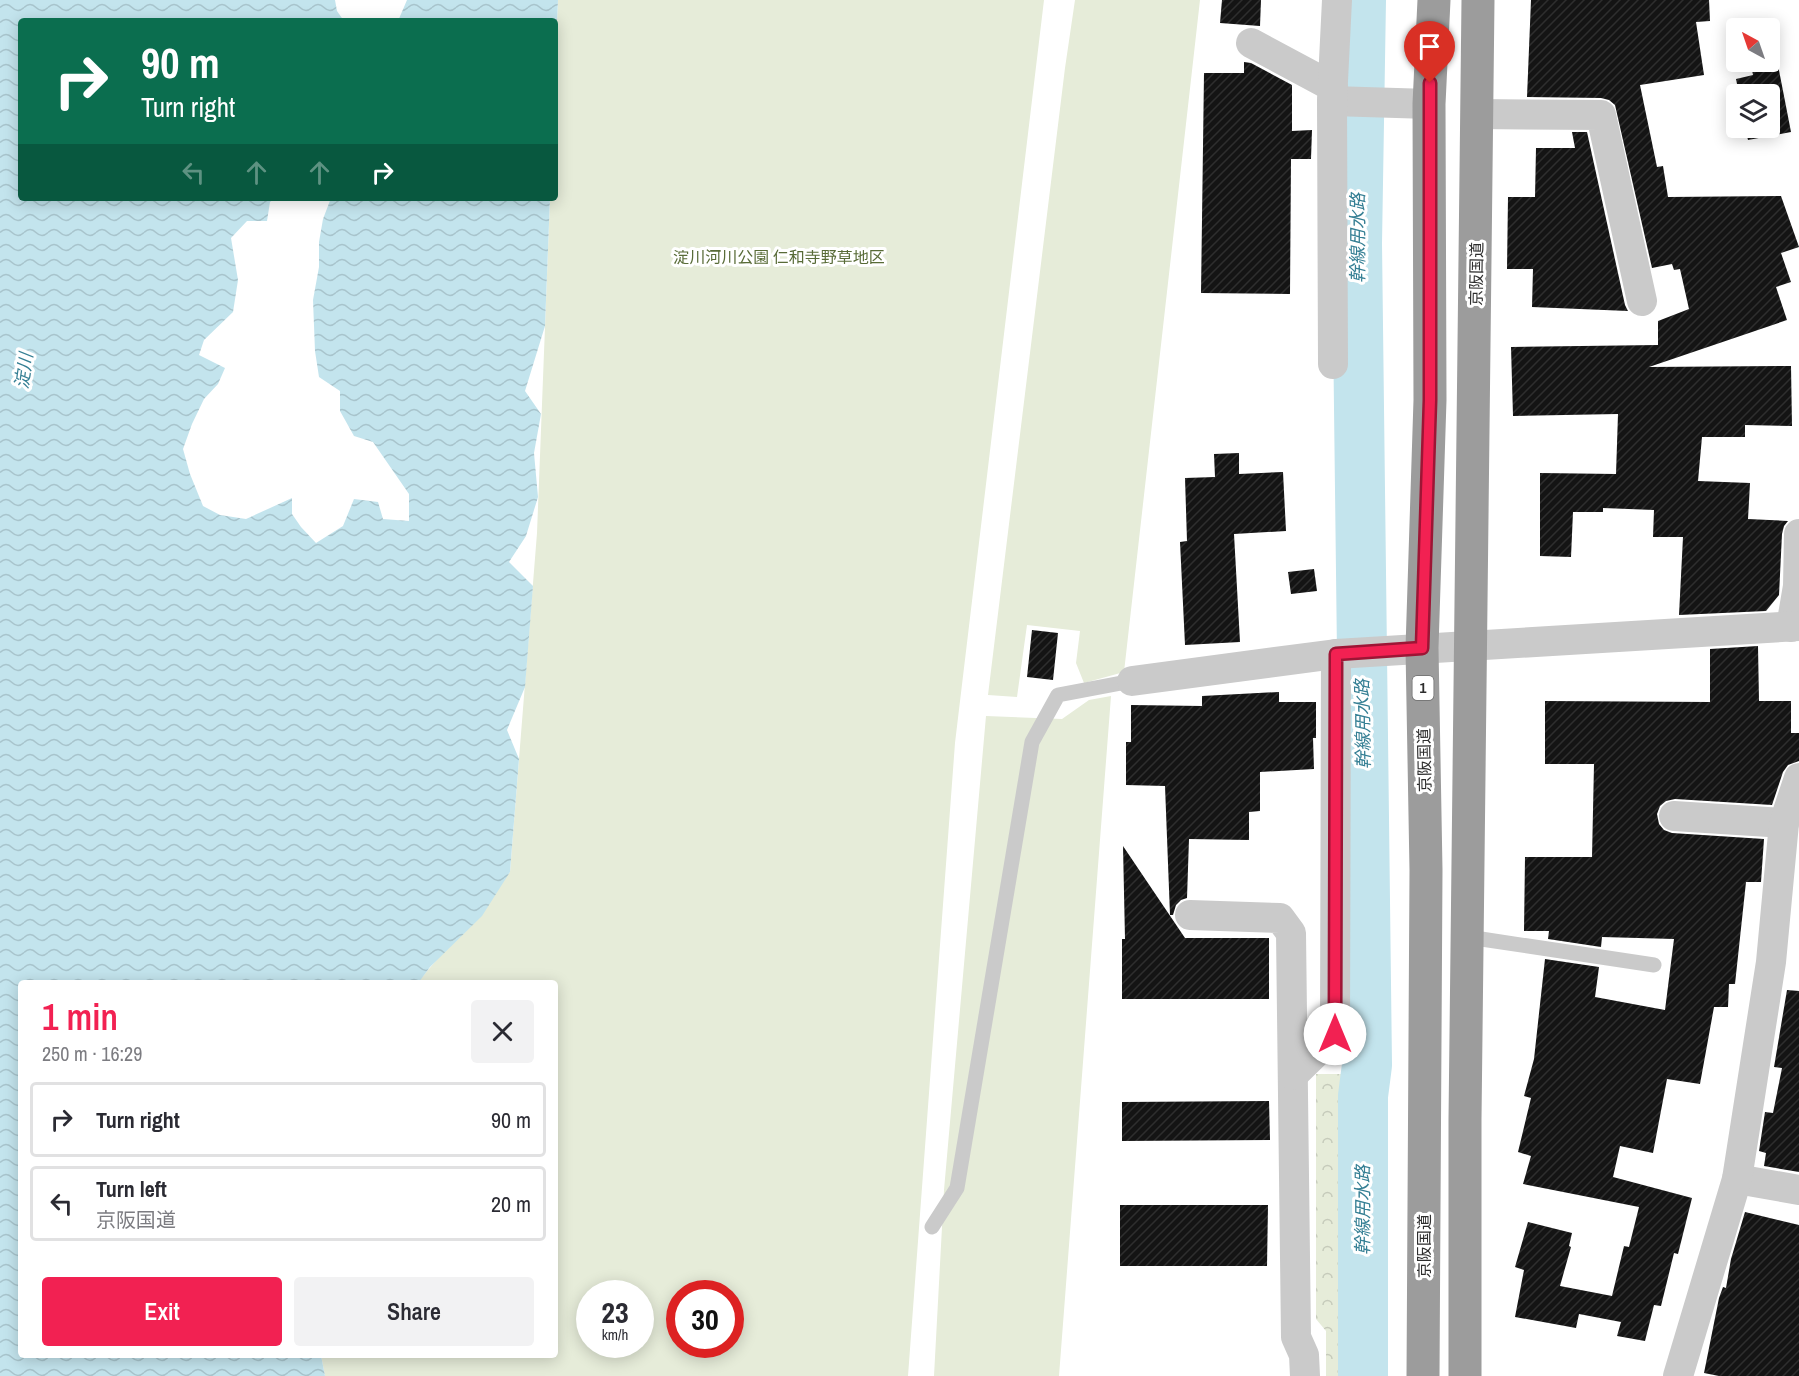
<!DOCTYPE html>
<meta charset="utf-8">
<style>
:root{--surface:#fff;--page:#f2f2f3;--text:#2b2b33;--muted:#7c7c81;--line:#e1e1e2;--accent:#f22152}
body{margin:0;font-family:"Archivo Narrow","Noto Sans JP",sans-serif;background:var(--page);color:var(--text);height:100vh;display:flex;flex-direction:column;font-size:22px;white-space:nowrap}
*{box-sizing:border-box;margin:0}
p{font-size:20px;color:var(--muted)}
.icon{flex:none;width:33px;height:33px;fill:none;stroke:currentColor;stroke-width:2;stroke-linecap:round;stroke-linejoin:round}
.map{position:relative;flex:1;overflow:hidden}
.panel{position:absolute;left:18px;top:980px;width:540px;height:378px;display:flex;flex-direction:column;background:var(--surface);border-radius:6px;box-shadow:0 3px 15px #0003}
.panel>*{flex:none}
.banner{position:absolute;left:18px;top:18px;width:540px;height:183px;border-radius:6px;box-shadow:0 3px 15px #0003;background:#0b6e4f;color:#fff;overflow:hidden}
.needle{width:39px;rotate:320deg}
.controls{position:absolute;left:1726px;top:18px;display:grid;gap:12px}
.controls a{display:grid;place-items:center;width:54px;height:54px;border-radius:6px;background:var(--surface);box-shadow:0 3px 15px #0003;font-size:30px}
.speed{position:absolute;left:576px;top:1280px;display:flex;gap:12px;font-size:30px;font-weight:700;text-align:center}
.speed>*{display:grid;place-content:center;width:78px;height:78px;border-radius:50%;background:var(--surface);box-shadow:0 3px 15px #0003;line-height:1}
.speed small{font-size:15px;font-weight:400}
.speed .limit{border:9px solid #d22;background:#fff;color:#111}
.pin{position:absolute;display:grid;place-items:center;width:51px;height:51px;color:#fff;margin:-62px -26px;border-radius:50% 50% 50% 0;rotate:-45deg;box-shadow:0 0 6px #0007}
.pin .icon{rotate:45deg}
.me{position:absolute;width:66px;margin:-33px;rotate:0deg;stroke-linejoin:round;filter:drop-shadow(0 0 4px #0008)}
.turn{display:flex;align-items:center;gap:21px;height:126px;padding:0 24px;font-size:27px}
.turn .icon{width:78px;height:78px;stroke-width:2.5}
.turn b{display:block;font-size:42px;line-height:51px}
.lanes{display:flex;align-items:center;height:57px;padding:0 24px;background:#0003;justify-content:center;gap:30px;direction:ltr}
.lanes .off{opacity:.35}
.round{display:grid;place-items:center;flex:none;width:63px;height:63px;border-radius:6px;background:var(--page)}
.head{display:flex;align-items:center;justify-content:space-between;height:102px;padding:0 24px}
h1{font-size:36px;font-weight:600;line-height:45px;color:var(--accent)}
.action{display:flex;gap:12px;margin-top:auto;padding:12px 24px}
.action a{flex:1;height:69px;border-radius:6px;background:var(--accent);color:#fff;font-size:24px;font-weight:600;line-height:69px;text-align:center}
.action a+a{background:var(--page);color:var(--text)}
ul{padding:0;list-style:none}
li{display:flex;align-items:center;gap:18px;height:75px;margin:0 12px 9px;padding:0 12px;border:3px solid var(--line);border-radius:6px}
li div{flex:1}
li b{display:block;font-size:22px}
li em{font-style:normal}
.map>svg:first-child{display:block}
.green{fill:#e6ecd9;fill-rule:evenodd}
.forest{fill:url(#forest-crowns)}
.water{fill:url(#water-waves)}
.lines{fill:none;stroke-linecap:round;stroke-linejoin:round}
.river{stroke:#c3e4ed;stroke-width:50}
.building{fill:url(#building-hatch)}
.service{stroke:#cacaca;stroke-width:15}
.minor{stroke:#cacaca;stroke-width:30}
.trunk{stroke:#9c9c9c;stroke-width:33}
.route-casing{stroke:#9d1535;stroke-width:15}
.route{stroke:#f22152;stroke-width:10}
.labels{text-anchor:middle;stroke-width:6;stroke-linejoin:round;paint-order:stroke}
.shield{fill:#fff;stroke:#6c6c6c;stroke-width:1.5}
.shield-label{font-size:15px;font-weight:bold;fill:#2d2d2d}
.park-label{font-size:16px;fill:#586b37;stroke:#fff}
.street-label{font-size:16px;fill:#2d2d2d;stroke:#fff}
.water-label{font-size:18px;font-style:italic;fill:#357f94;stroke:#fff}
</style>
<div class="map">
<svg width="1799" height="1376" viewBox="0 0 1799 1376">
<defs>
<pattern id="forest-crowns" width="20" height="18" patternUnits="userSpaceOnUse" patternTransform="scale(1.5)"><rect width="20" height="18" fill="#e6ecd9"/><path d="M2 6a3 3 0 1 1 6 0M12 15a3 3 0 1 1 6 0" fill="none" stroke="#c6cbbb"/></pattern>
<pattern id="water-waves" width="16" height="10" patternUnits="userSpaceOnUse" patternTransform="scale(1.5)"><rect width="16" height="10" fill="#c3e4ed"/><path d="M0 5q4-4 8 0t8 0" fill="none" stroke="#a8c4cc"/></pattern>
<pattern id="building-hatch" width="6" height="6" patternUnits="userSpaceOnUse" patternTransform="scale(1.5)"><rect width="6" height="6" fill="#141414"/><path d="M-1 1l2-2M0 6l6-6M5 7l2-2" fill="none" stroke="#2e2e2e"/></pattern>
</defs>
<rect width="100%" height="100%" fill="#fff"/>
<g class="green">
<path d="M558,0h486l-89,743 -47,633h-583l-4,-21 234,-1v-372h-137l92,-110 27,-339 13,-335h5v-132zM590,1293h50v51h-50zM680,1293h50v51h-50z"/>
<path d="M1075,0h125l-76,672 -40,11 -8,-20 4,-32 -53,-6 -10,72 -29,-2 77,-627z"/>
<path d="M1111,696l-52,680h-125l10,-186 42,-474 76,3 27,-19z"/>
</g>
<path class="forest" d="M1316,1074h26l1,302h-17v-45l-10,-12z"/>
<g class="water">
<path d="M0,0h335l2,11 7,10h-323v177h254l-5,4 -3,19h-20l-16,17 7,42 -5,32 -29,28 -5,15 26,13 -7,16 -14,15 -12,25 -9,25 7,25 13,32 17,9 26,4 46,-21v16l9,13 15,16 27,-17 11,-27 24,3 5,17 26,2v-27l-36,-52 -19,-6 -14,-25v-20l-21,-14 -4,-26 -2,-51 6,-33v-25l4,-23 8,-21h219l-5,128 -20,65 16,23 -7,39 4,44 -12,39 -17,26 24,24 -8,101 -18,43 12,29 -9,113 -28,44 -52,51 -11,15h-398v372l300,1 4,21h-325z"/>
<path d="M407,0h151l-3,66v-45h-157z"/>
</g>
<g class="lines">
<path class="river" d="M1361,0l-4,243 10,822 -4,31v280"/>
</g>
<g class="building">
<path d="M1222,0h39l-1,26 -40,-3z"/>
<path d="M1531,0h178l1,21 -14,1 8,53 -64,10 17,82 6,-1 5,31 113,-1 18,51 -18,6 10,29 -15,5 11,33 -138,47 142,-1 1,60 -47,-1v12h-43l-4,44 52,2 -2,36 40,2 -4,5 -2,8 -3,61 -13,16 -87,4 4,-78h-30l1,-27 -51,-2v4h-30l-2,45 -31,-1v-83l76,1 2,-60 -105,2 -2,-69 147,-2v-24l31,-12 -9,-40 -6,1 -2,-6 -20,4 -37,-163 -6,-5 -8,-2 -74,-1z"/>
<path d="M1777,60l14,72 -43,8 -3,-12h25v-34h-31l-3,-15 17,-4 -2,-10z"/>
<path d="M1244,62l7,1 41,22v46l20,-1 -1,29h-20l-1,135 -89,-1 3,-220h40z"/>
<path d="M1572,132h15l38,173 3,6 -96,-4 1,-38h-26l1,-72h27l1,-49h39z"/>
<path d="M1239,453v21l44,-2 3,59 -52,3 6,108 -55,3 -5,-103 7,-1 -2,-63 30,-1 -1,-23z"/>
<path d="M1314,569l3,22 -26,3 -3,-22z"/>
<path d="M1032,630l26,3 -5,47 -26,-3z"/>
<path d="M1758,646l1,55h32v32h8v28l-11,4 -5,7 -11,33 -97,-6 -9,2 -6,5 -3,8 2,10 5,6 8,3 92,6 -3,43h-15l-11,102h-6l-1,23h-14l-14,77 -33,-5 -14,74 -33,-7 -7,31 79,21 -14,56 -4,-1 -13,53 -7,-1 -9,36 -28,-5 4,-14 -42,-8 -3,14 -61,-11 9,-47 -9,-3 13,-45 44,11 -3,13 2,1 -11,39 52,10 12,-50 5,1 10,-40 -116,-23 8,-28 -13,-4 13,-54 -7,-2 10,-37 11,-100 54,8 -4,30 70,13 9,-71 -72,-2 -1,10 -53,-8 1,-8h-25l1,-74h67l2,-93h-49v-63l165,1v-53z"/>
<path d="M1279,692v10h37v36h-3l1,31 -54,3v39l-11,1v28l-60,-1 -2,59 -6,2 -5,5 -3,10h-3l-5,-129 -39,-1v-43h5v-37l71,1v-10z"/>
<path d="M1123,846l62,92h84v61h-147v-60h3z"/>
<path d="M1787,990l12,1v181l-35,-6 2,-13 -7,-2 6,-39 8,1 9,-45 -8,-1z"/>
<path d="M1269,1101l1,39 -148,1v-39z"/>
<path d="M1120,1205h148l-1,61h-147z"/>
<path d="M1745,1212l54,13v151h-80l-15,-3 15,-75 4,-11 3,1 5,-29z"/>
</g>
<g class="lines">
<g class="service">
<path d="M1468,937l186,28"/>
<path d="M932,1227l25,-39 75,-446 26,-47 74,-14"/>
</g>
<g class="minor">
<path d="M1251,43l82,44"/>
<path d="M1332,101l97,3"/>
<path d="M1477,114l124,1 41,186"/>
<path d="M1333,364l-1,-263 5,-101"/>
<path d="M1791,627l7,-41 1,-52"/>
<path d="M1132,681l204,-27 463,-28"/>
<path d="M1674,816l110,7"/>
<path d="M1190,915l90,3 11,15 5,404 8,18 1,21"/>
<path d="M1293,1075l42,-41 1,-380"/>
<path d="M1737,1179l62,11"/>
<path d="M1678,1376l59,-197 34,-217 13,-139 15,-45"/>
</g>
<g class="trunk">
<path d="M1423,1376l3,-506 -4,-222 8,-248 -1,-296 5,-104"/>
<path d="M1465,1376v-256l13,-1120"/>
</g>
</g>
<g class="lines">
<defs>
<path id="route" d="M1335,1034l1,-380 86,-6 8,-248v-317"/>
</defs>
<use href="#route" class="route-casing"/>
<use href="#route" class="route"/>
</g>
<g class="labels">
<rect class="shield" x="1412.5" y="676" width="21" height="24" rx="4.5"/>
<g class="shield-label">
<text x="1423" y="693">1</text>
</g>
<g class="park-label">
<text x="779" y="263">淀川河川公園 仁和寺野草地区</text>
</g>
<g class="street-label">
<text transform="translate(1476 274) rotate(-89)" y="6">京阪国道</text>
<text transform="translate(1424 760) rotate(-91)" y="6">京阪国道</text>
<text transform="translate(1424 1246) rotate(-90)" y="6">京阪国道</text>
</g>
<g class="water-label">
<text transform="translate(1358 238) rotate(-90)" y="6">幹線用水路</text>
<text transform="translate(24 371) rotate(-82)" y="6">淀川</text>
<text transform="translate(1363 724) rotate(-91)" y="6">幹線用水路</text>
<text transform="translate(1363 1210) rotate(-90)" y="6">幹線用水路</text>
</g>
</g>
</svg>
<div class="controls">
<a><svg class="needle" viewBox="-14 -14 28 28"><path d="M0-13l5 13h-10z" fill="#e53935"/><path d="M0 13l5-13h-10z" fill="#7c7c81"/></svg></a>
<a><svg class="icon" aria-label="layers" viewBox="0 0 24 24"><path d="M12 4l9 5-9 5-9-5zM3 14l9 5 9-5"/></svg></a>
</div>
<div class="speed"><div>23<small>km/h</small></div><div class="limit">30</div></div>
<div class="pin" style="left:1430px;top:83px;background:#d93025"><svg class="icon" aria-label="arrive" viewBox="0 0 24 24"><path d="M6 21V4h12l-3 4 3 4H6"/></svg></div>
<svg class="me" style="left:1335px;top:1034px" viewBox="-20 -20 40 40"><circle r="19" fill="#fff"/><path d="M0-13L10 11 0 6-10 11z" fill="#f22152"/></svg>
<div class="banner">
<div class="turn"><svg class="icon" aria-label="right" viewBox="0 0 24 24"><path d="M7 20v-9h11M14 6l5 5-5 5"/></svg><div><b>90 m</b>Turn right</div></div>
<div class="lanes"><svg class="icon off" aria-label="left" viewBox="0 0 24 24"><path d="M17 20v-9H6M10 6l-5 5 5 5"/></svg><svg class="icon off" aria-label="ahead" viewBox="0 0 24 24"><path d="M12 20V5M6 11l6-6 6 6"/></svg><svg class="icon off" aria-label="ahead" viewBox="0 0 24 24"><path d="M12 20V5M6 11l6-6 6 6"/></svg><svg class="icon" aria-label="right" viewBox="0 0 24 24"><path d="M7 20v-9h11M14 6l5 5-5 5"/></svg></div>
</div>
<section class="panel">
<div class="head"><div><h1>1 min</h1><p>250 m · 16:29</p></div><a class="round"><svg class="icon" aria-label="close" viewBox="0 0 24 24"><path d="M6 6l12 12M18 6L6 18"/></svg></a></div>
<ul>
<li><svg class="icon" aria-label="right" viewBox="0 0 24 24"><path d="M7 20v-9h11M14 6l5 5-5 5"/></svg><div><b>Turn right</b></div><em>90 m</em></li>
<li><svg class="icon" aria-label="left" viewBox="0 0 24 24"><path d="M17 20v-9H6M10 6l-5 5 5 5"/></svg><div><b>Turn left</b><p>京阪国道</p></div><em>20 m</em></li>
</ul>
<div class="action"><a>Exit</a><a>Share</a></div>
</section>
</div>
